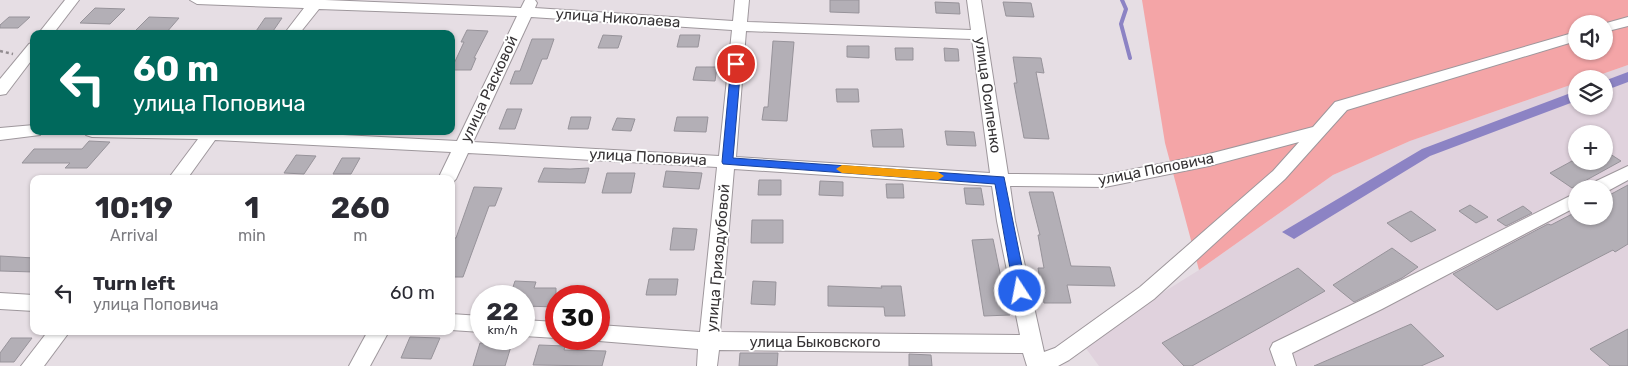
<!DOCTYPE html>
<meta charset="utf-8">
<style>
:root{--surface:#fff;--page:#f2f2f3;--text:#2b2b33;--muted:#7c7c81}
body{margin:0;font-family:Rubik,sans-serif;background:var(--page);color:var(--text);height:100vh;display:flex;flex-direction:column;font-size:19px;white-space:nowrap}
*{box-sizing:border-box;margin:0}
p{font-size:16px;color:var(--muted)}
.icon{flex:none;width:28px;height:28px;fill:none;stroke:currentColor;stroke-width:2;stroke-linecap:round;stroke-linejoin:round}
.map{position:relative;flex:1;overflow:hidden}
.side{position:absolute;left:30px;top:175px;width:425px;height:160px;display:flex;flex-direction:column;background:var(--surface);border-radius:10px;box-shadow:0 1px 4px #0004}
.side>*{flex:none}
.banner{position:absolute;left:30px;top:30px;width:425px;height:105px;border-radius:10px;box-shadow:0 1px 4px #0004;background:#00695c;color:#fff;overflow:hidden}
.fabs{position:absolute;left:1568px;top:15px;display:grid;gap:10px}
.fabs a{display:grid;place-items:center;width:45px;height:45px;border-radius:50%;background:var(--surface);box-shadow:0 1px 4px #0004;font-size:25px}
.speed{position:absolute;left:470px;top:285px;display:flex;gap:10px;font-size:25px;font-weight:700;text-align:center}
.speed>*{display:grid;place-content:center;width:65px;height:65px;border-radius:50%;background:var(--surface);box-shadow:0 1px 4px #0004;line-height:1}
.speed small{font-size:12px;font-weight:400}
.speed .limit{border:8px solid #d22;background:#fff;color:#111}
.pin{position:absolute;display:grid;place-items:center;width:42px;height:42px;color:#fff;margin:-21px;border:2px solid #fff;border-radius:50%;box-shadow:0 1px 5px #0007}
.me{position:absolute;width:55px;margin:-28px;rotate:349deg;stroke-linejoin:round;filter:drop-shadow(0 0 4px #0008)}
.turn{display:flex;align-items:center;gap:18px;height:105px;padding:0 20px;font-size:22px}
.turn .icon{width:65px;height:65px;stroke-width:2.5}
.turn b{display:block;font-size:35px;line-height:42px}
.eta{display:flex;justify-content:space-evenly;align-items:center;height:85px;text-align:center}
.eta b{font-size:30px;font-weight:700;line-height:35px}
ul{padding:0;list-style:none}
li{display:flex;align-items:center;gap:15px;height:65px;padding:0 20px}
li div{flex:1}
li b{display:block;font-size:19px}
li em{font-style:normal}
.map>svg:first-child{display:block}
.built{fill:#e0d2dd;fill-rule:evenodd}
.green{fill:#f4a5a7;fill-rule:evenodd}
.water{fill:#8c83c4}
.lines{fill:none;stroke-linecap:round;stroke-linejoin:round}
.stream{stroke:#8c83c4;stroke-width:4}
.building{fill:#b3afb6;stroke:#97939a}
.minor-casing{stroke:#9e979c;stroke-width:2}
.path{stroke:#918b8f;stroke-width:2.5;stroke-dasharray:3 3;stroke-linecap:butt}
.minor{fill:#fff;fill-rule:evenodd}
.route{fill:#2563eb;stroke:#184099}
.slow{fill:#f59e0b}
.labels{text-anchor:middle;stroke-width:4;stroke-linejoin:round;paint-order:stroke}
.street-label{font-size:15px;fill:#373436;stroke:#fff}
</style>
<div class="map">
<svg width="1628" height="366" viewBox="0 0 1628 366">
<rect width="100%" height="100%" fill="#e6dee4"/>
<path class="built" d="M1628,65v301h-529l-17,-23 117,-73 134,-95 77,-34 166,-58v23h28v-27h-16zM1576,134h28v27h-28zM1576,189h28v27h-28z"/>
<path class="green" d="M1142,0h486v65l-40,14h-12v4l-166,58 -77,34 -134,95 -34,-127zM1576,24h28v27h-28z"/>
<g class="water">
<path d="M1628,72v10l-24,9v-10z"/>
<path d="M1576,91v10l-146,55 -136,83 -12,-7 140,-83z"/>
</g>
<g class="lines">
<path class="stream" d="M1122,0l4,9 -5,15 9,34"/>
</g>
<g class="building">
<path d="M830,0h29v13l-29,-1z"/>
<path d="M935,2l24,1 1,11 -24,-1z"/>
<path d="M1003,2l28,1 3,14 -28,-1z"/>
<path d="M95,8l30,1 -15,15 -30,-1z"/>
<path d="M9,17h21l-12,11h-18v-3z"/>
<path d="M149,17l30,1 -13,15 -32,-1z"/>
<path d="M265,18h17l-11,16h-17z"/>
<path d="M467,30l21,1 -14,27h2l-5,12h-20l13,-28h-3z"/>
<path d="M603,35l19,1 -4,12h-20z"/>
<path d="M680,35h20l-2,12h-21z"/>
<path d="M532,39h22l-7,20h-5l-10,25h-22l5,-13h5z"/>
<path d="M773,41l21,1 -7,79 -25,-1 2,-13h4z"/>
<path d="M847,46h22v12l-22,-1z"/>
<path d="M895,48h18v12h-17z"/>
<path d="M944,48l14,1 1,12h-14z"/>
<path d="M1013,57l28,1 3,15 -8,-1 13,67 -25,-1 -10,-55h3z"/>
<path d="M696,67h21l-2,14 -22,-1z"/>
<path d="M836,89h22l1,13h-22z"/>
<path d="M507,109h15l-7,20h-16z"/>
<path d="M571,117h20l-3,12h-20z"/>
<path d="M677,117h31l-2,15 -32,-1z"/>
<path d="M617,118l18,1 -4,12 -19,-1z"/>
<path d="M902,129l2,18h-31l-2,-17z"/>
<path d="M945,131l29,1 2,14 -29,-1z"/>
<path d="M89,141l21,1 -23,26h-22l5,-5h-48l12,-14h48z"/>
<path d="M1604,150l17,11 -49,27 -22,-15 22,-12h32z"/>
<path d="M296,155l20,1 -12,18 -20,-1z"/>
<path d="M342,158h18l-9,16h-18z"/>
<path d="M544,168l26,1 19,-1 -4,15 -47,-1z"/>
<path d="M666,171l36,2 -3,16 -36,-2z"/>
<path d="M607,173h28l-4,20h-29z"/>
<path d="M759,180h22v15h-23z"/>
<path d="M820,181l23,1v14l-24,-1z"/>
<path d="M886,184h17l1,14h-17z"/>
<path d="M1628,185v59l-13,8 -2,-2 -116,60 -44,-36 95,-50 3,1 25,-13v4h28v-18z"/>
<path d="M474,187l28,1 -7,18h-6l-26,71h-12v-39h5z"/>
<path d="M964,188h17l3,17 -18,-1z"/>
<path d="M1029,192h24l18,74 39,1 5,19 -48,-1 4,18h-27l-6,-35h6l-6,-33h2z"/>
<path d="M1470,205l18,12 -12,6 -17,-12z"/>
<path d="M1523,206l9,7 -26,13 -9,-6z"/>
<path d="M1411,211l25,19 -25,12 -24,-19z"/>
<path d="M752,220h31v23h-32z"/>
<path d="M673,228l24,1 -3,21h-24z"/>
<path d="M993,239l11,53 6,23 -26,1 -12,-76z"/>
<path d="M1392,248l26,19 -16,11 -48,24 -21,-17z"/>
<path d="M0,256l34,2v14l-34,-1z"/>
<path d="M1298,268l27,23 -133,75h-8l-22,-23z"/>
<path d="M649,279h29l-2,16h-30z"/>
<path d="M515,281l21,1 -2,6h22v19l-32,-1v-10h-14z"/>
<path d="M753,281l23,1 -1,23 -24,-1z"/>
<path d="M828,286l54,2 -1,-2h20l4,30h-20l-1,-9 -56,-1z"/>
<path d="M1411,324l33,32 -23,10h-107z"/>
<path d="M1628,329v37h-18l-20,-17z"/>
<path d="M410,337l30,1 -9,21 -30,-1z"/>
<path d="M11,338h21l-18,24h-14v-9z"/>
<path d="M480,343h32l-7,23h-32z"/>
<path d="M539,345l26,1 -1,4 42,1 -4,15 -69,-1z"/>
<path d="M740,353h38l-1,13h-38z"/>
<path d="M909,354l22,1 1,11h-23z"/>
</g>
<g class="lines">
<defs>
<g id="minor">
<path d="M65,0h14l-26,34h-15z"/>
<path d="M190,0h135l196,8 4,-8h10l2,3 -2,5 198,13 2,-21h14l-2,22 224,8 -4,-30h14l27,174 97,1 104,-21 104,-27 22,-25 241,-70v9l-229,69 -62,69 -131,120 -85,61 -11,6h-31l-4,-13 -304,-3 -2,16h-20l1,-17 -99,-8 -7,-2h7v-14l101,7 17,-165 -249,-14 -12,26 -5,5v-5h-13l13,-27 -236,-12 -28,39h-19l30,-40 -106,-2 -6,-2 -2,-4h183l190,10 60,-125 -198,-7 -20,25h-15l20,-26 -107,-4zM531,17l201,13 -13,126 -246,-14zM746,31l226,8 18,134 -254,-16zM1299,142l-26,29 -133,116 -85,61 -11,4 -29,-131 -5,-35 95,1 104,-21zM734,169l258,17 5,35 23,114 -300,-3z"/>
<path d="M1628,17v9l-24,6 -1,-8z"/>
<path d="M34,42v15l-28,37 -6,1v-16l29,-35z"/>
<path d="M34,125v6h8l-2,4 -40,5v-12z"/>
<path d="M1628,166v14l-24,13v-4h-17l3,-5z"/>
<path d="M1576,193v14l-194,102 -90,44 4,13h-20l-6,-17 3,-6 95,-46z"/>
<path d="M0,293l34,2v16l-34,-2z"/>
<path d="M451,314l30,2v16l-30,-2z"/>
<path d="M524,320l32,2v16l-32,-2z"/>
<path d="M48,331h22l-26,35h-23z"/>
<path d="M368,331h21l-19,35h-21z"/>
</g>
</defs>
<use href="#minor" class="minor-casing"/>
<path class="path" d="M0,51l13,3"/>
<use href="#minor" class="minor"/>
</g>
<path class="route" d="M736,61l5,3 -8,94 271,19 23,114 -2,3h-9l-2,-3 -19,-107 -272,-20 -1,-2 9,-98z"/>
<path class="slow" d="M842,165l96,7 6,4 -6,4 -96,-7 -6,-4z"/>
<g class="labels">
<g class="street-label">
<text transform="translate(618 18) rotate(4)" y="5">улица Николаева</text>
<text transform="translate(489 89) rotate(-65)" y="5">улица Расковой</text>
<text transform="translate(988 95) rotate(82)" y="5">улица Осипенко</text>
<text transform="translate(648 157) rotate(3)" y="5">улица Поповича</text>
<text transform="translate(1156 169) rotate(-11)" y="5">улица Поповича</text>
<text transform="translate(718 258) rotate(-85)" y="5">улица Гризодубовой</text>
<text x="815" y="347">улица Быковского</text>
</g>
</g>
</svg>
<div class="fabs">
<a><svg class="icon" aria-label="sound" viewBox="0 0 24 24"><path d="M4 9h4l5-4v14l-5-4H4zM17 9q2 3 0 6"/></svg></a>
<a><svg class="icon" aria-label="layers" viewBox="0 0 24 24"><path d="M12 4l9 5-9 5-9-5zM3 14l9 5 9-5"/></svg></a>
<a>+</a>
<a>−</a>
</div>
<div class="speed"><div>22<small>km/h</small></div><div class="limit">30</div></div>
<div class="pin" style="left:736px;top:64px;background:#d93025"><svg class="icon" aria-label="arrive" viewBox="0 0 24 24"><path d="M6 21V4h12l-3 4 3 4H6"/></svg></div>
<svg class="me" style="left:1020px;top:291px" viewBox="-20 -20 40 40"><circle r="17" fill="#2563eb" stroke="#fff" stroke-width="3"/><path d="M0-11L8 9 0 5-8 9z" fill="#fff"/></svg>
<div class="banner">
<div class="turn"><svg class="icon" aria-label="left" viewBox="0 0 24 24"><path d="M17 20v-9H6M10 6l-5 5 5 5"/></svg><div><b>60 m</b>улица Поповича</div></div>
</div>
<section class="side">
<div class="eta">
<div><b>10:19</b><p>Arrival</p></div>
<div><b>1</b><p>min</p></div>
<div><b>260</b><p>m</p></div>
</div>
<ul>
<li><svg class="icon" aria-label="left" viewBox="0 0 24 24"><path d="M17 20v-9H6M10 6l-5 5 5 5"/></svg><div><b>Turn left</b><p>улица Поповича</p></div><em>60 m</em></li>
</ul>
</section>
</div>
